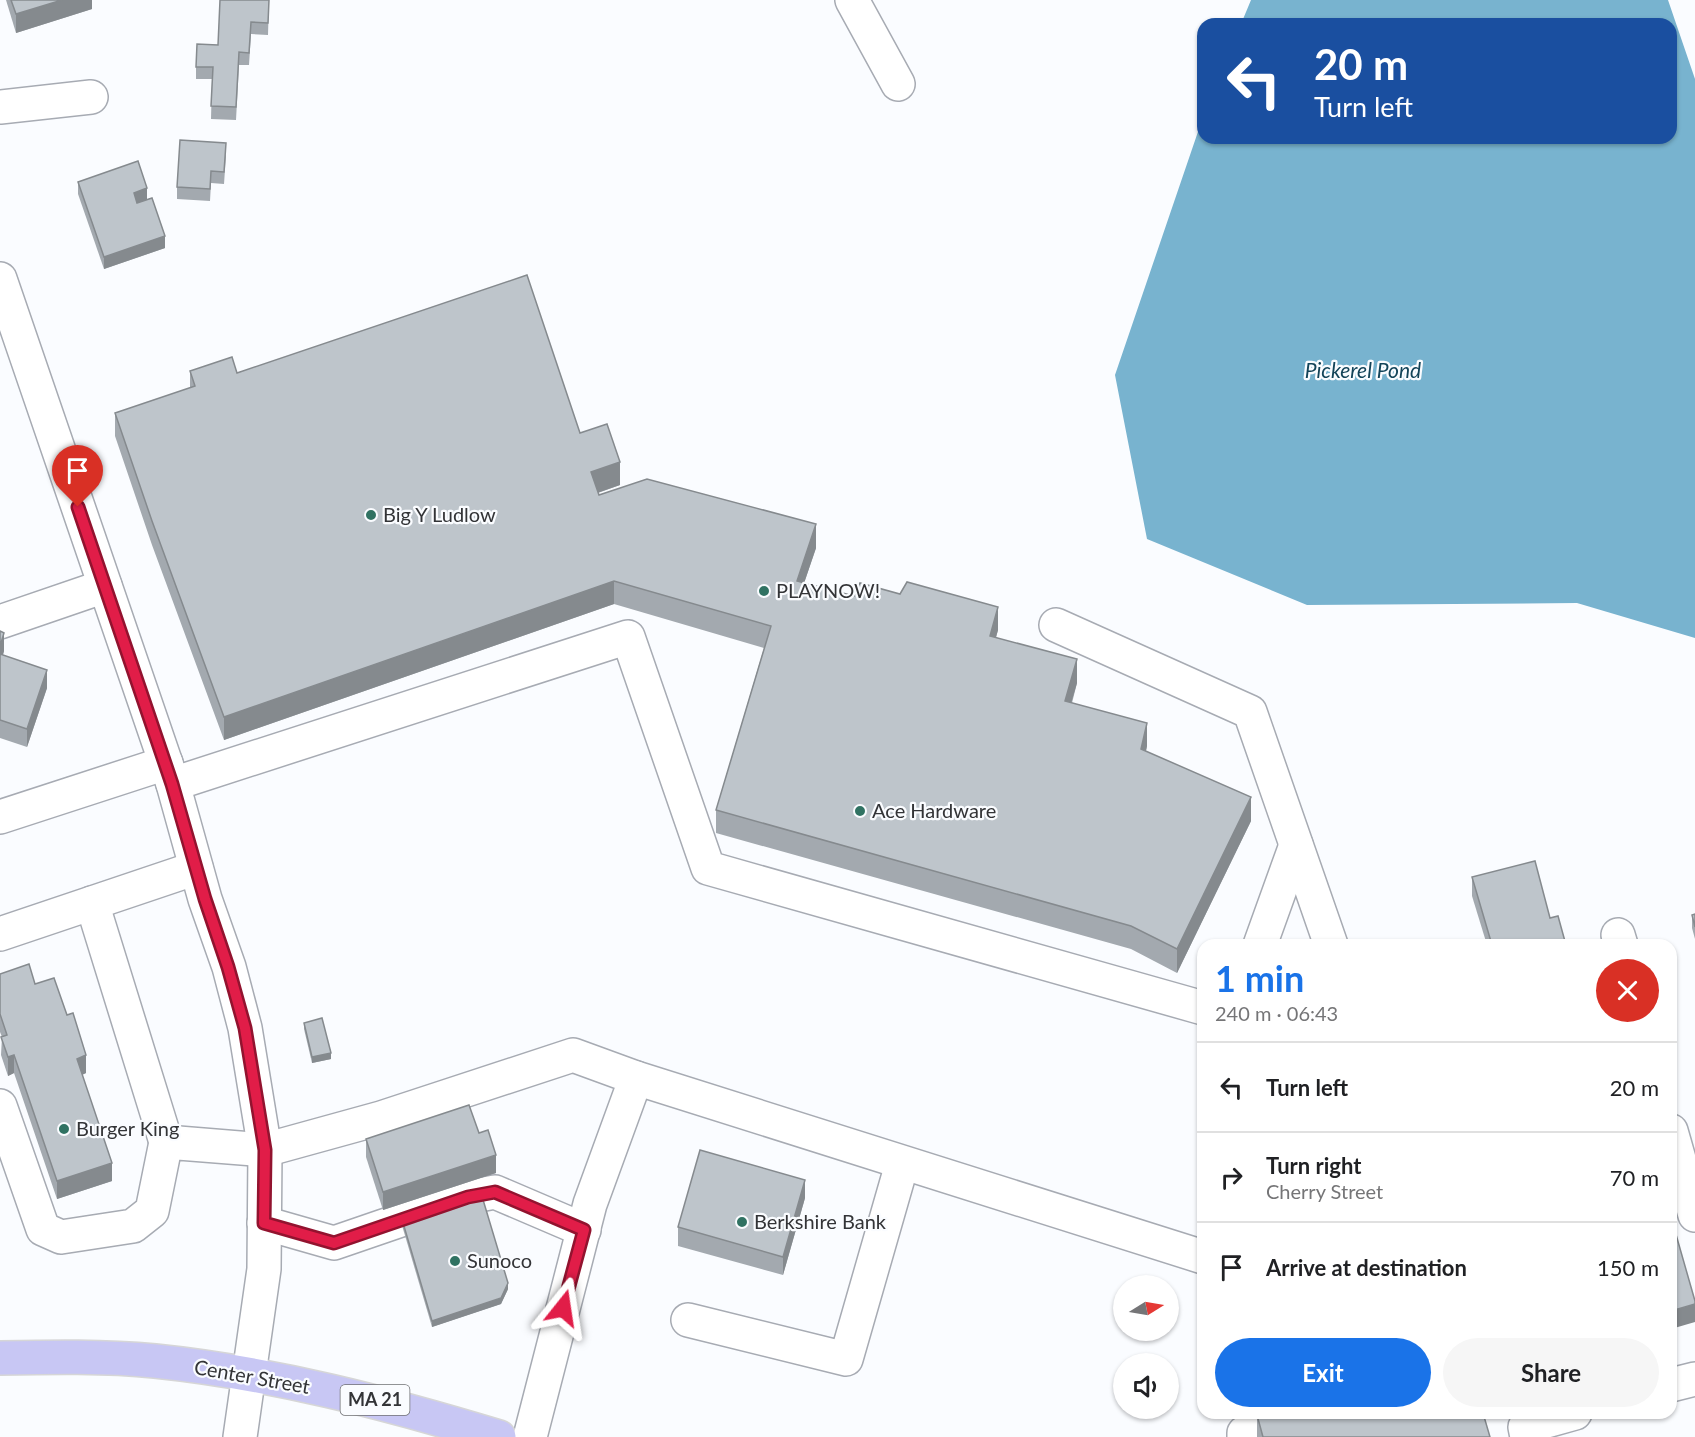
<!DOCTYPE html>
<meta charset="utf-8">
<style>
:root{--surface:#fff;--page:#f6f6f6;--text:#202124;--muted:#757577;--line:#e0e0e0;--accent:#1a73e8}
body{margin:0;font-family:Lato,sans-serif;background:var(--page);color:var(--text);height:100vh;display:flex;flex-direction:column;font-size:22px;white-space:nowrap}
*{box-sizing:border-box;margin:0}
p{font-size:20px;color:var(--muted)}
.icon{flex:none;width:33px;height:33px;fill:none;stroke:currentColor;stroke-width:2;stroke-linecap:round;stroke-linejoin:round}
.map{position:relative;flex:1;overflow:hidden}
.panel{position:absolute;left:1197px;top:939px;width:480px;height:480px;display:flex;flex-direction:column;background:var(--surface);border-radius:18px;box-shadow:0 2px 4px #0004}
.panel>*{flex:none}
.banner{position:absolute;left:1197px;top:18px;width:480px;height:126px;border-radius:18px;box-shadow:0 2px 4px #0004;background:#1a4fa0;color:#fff;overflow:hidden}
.needle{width:39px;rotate:79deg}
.fabs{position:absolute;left:1113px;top:1275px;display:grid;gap:12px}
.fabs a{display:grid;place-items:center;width:66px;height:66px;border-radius:50%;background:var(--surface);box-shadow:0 2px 4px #0004;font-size:30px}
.pin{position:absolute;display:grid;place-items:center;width:51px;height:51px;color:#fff;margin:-62px -26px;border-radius:50% 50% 50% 0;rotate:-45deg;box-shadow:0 0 6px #0007}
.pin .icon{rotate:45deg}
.me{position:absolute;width:66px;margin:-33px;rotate:15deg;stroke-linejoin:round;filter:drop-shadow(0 0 4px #0008)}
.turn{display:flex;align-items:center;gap:21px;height:126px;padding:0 18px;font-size:27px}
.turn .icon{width:78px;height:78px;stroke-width:2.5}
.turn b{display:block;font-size:42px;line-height:51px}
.round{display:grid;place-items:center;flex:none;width:63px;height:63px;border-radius:32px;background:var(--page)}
.overview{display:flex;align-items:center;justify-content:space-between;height:102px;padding:0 18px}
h1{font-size:36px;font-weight:700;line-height:45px;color:var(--accent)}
.cta{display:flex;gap:12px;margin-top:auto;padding:12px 18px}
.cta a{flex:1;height:69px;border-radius:36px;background:var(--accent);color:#fff;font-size:24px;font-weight:700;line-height:69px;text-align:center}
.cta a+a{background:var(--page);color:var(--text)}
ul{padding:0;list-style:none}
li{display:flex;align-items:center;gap:18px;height:90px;padding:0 18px;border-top:2px solid var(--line)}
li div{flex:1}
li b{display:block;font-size:22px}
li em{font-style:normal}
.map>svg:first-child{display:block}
.water{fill:#78b3cf}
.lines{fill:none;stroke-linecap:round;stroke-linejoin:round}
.minor-casing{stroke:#a7abb3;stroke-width:36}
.major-casing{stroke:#d6d6d7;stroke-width:36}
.minor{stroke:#fff;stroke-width:33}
.major{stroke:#c8c7f4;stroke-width:33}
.wall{fill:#a3a9af}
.shaded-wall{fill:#858a8e}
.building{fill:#bec5cb;stroke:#858a8e;stroke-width:1.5}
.route-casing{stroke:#92132f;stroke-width:15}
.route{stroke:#e11d48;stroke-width:10}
.poi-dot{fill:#307262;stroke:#fafcff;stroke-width:2}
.labels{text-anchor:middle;stroke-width:4.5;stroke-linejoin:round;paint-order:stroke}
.shield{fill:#fafcff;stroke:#6f7073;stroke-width:1.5}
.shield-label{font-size:18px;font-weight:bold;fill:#333437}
.poi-label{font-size:20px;fill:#333437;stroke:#fafcff;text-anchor:start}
.street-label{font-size:20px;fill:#333437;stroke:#fafcff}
.water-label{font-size:21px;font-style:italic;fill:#134459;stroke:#fafcff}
</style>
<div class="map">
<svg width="1695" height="1437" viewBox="0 0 1695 1437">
<rect width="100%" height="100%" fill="#fafcff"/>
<path class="water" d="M1251,0h417l27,79v559l-118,-35 -270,2 -160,-66 -32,-164 88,-258v21h468v-114h-430z"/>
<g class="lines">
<defs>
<g id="minor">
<path d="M852,0l46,84"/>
<path d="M0,107l91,-10"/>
<path d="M0,279l173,505 32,115 24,68 16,61 20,122 -1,119 -24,168"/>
<path d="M0,622l105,-36"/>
<path d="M1056,625l194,87 81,233"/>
<path d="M173,784l455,-147 80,231 495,140"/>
<path d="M0,817l166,-54"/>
<path d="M92,903l74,239"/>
<path d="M0,934l196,-66"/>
<path d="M1618,935l3,10"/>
<path d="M1260,945l36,-100"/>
<path d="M0,1106l43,123 18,8 72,-11 19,-15 14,-69 99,8 116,-32 192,-63 63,23 567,179"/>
<path d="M1671,1131l24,84"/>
<path d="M264,1223l70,20 134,-46 27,-5 89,38"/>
<path d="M688,1320l158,39 56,-195"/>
<path d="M1671,1385l24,-6"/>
<path d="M530,1437l60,-233 46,-126"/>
<path d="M1244,1437v-4l19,-5"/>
<path d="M1527,1437l-2,-10 50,-14"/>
</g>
<path id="major" d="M0,1358c52,-1 104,-2 155,3 117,12 232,42 344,76"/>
</defs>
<use href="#minor" class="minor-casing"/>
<use href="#major" class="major-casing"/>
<use href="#minor" class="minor"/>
<use href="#major" class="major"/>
</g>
<g class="wall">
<path d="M6,0h86v9l-76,24z"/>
<path d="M269,0l-1,35 -17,-1 -2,31h-10l-3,55 -25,-1 1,-40h-16v-12l22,-22z"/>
<path d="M226,155l-2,29 -13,-1 -1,18 -33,-2v-12z"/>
<path d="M78,182l69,17 18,49 -61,21 -26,-75z"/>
<path d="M190,371l47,2 343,60 40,52 -22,8 1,2 217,53 -12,35 50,13 144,34 -2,7 81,46 -5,20 75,43 -1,5 105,70 -74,152 -46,-24 -415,-116v-23l48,-162 -150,-44 -390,136 -72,-195 -37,-109v-23l75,-25z"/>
<path d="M0,631l4,20 -1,4 44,33 -20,59 -27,-9z"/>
<path d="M1472,877l78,41 16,27h-79l-15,-49z"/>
<path d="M1695,914v25l-3,-11v-13z"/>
<path d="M0,974l35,10 51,89 -4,2 30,106 -55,18 -43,-126 -6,3 -7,-21 1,-18 -2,-5z"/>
<path d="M304,1023l27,36 -19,4 -8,-34z"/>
<path d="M479,1133l17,40 -113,37 -17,-53v-18z"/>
<path d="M805,1198l-22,77 -105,-29v-19z"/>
<path d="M401,1216l107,73 -7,15 -69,23 -31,-105z"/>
<path d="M1259,1413h224l7,24h-233v-22h3z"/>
</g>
<g class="shaded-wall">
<path d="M62,0h30v9l-76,24v-19z"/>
<path d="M147,188v13l-13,4v-12z"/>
<path d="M165,236v12l-61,21v-12z"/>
<path d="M620,462v23l-29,10v-23z"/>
<path d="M816,524v24l-19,56v-23z"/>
<path d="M614,581v23l-390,136v-23z"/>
<path d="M998,607v23l-8,29v-23z"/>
<path d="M4,633v18l-4,13v-18z"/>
<path d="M1077,659v24l-12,41v-23z"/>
<path d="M47,670v18l-20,59v-18z"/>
<path d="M1147,723v23l-6,26v-23z"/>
<path d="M1251,797v24l-74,152v-24z"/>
<path d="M331,1053v6l-19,4v-6z"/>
<path d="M14,1055v18l-6,3v-19z"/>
<path d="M86,1055v18l-9,4v-18z"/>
<path d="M496,1155v18l-113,37v-18z"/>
<path d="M112,1163v18l-55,18v-18z"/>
<path d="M805,1180v18l-22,77v-18z"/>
<path d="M508,1283v6l-7,15 -69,23v-6z"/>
<path d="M1695,1304v18l-24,7v-18z"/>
</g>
<g class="building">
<path d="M11,0h51l-46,14z"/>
<path d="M220,0h49l-1,23 -17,-1 -2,31 -10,-1 -3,55 -25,-1 2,-39h-17l1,-23 21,1z"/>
<path d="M180,140l46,3 -2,29 -13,-1 -1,18 -33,-2z"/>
<path d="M138,161l9,27 -13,5 3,10 15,-5 13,38 -61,21 -26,-75z"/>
<path d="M527,275l53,158 27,-9 13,38 -29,10 8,23 48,-16 169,45 -19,57 57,15 6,-13 40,11 7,-12 91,25 -8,29 87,23 -12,42 82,22 -6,26 110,48 -74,152 -46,-23 -415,-116 55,-184 -157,-45 -390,136 -72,-196 -37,-108 80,-27 -5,-15 42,-14 5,16z"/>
<path d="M0,631l4,2 -4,13z"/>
<path d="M0,654l47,16 -20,59 -27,-9z"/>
<path d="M1535,861l15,57 8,-2 8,29h-74l-20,-68z"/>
<path d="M1695,914v13l-3,-12z"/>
<path d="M29,964l6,20 19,-6 13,37 6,-2 13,42 -9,4 35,104 -55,18 -43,-126 -6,2 -7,-20 6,-2 -7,-21v-40z"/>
<path d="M322,1018l9,35 -19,4 -8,-34z"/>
<path d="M469,1105l10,28 9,-3 8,25 -113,37 -17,-53z"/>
<path d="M700,1150l105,30 -22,77 -105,-30z"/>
<path d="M481,1193l27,90 -7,15 -69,23 -31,-105z"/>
<path d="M1675,1231l20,70v3l-24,7v-79z"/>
<path d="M1266,1413h217l7,24h-227l-6,-22z"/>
</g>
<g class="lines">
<defs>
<path id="route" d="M78,507l94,277 33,115 23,68 17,61 20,122 -1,73 70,20 134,-46 27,-5 89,38 -21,78"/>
</defs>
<use href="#route" class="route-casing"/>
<use href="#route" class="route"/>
</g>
<g class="poi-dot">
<circle cx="371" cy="515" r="6"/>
<circle cx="764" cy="591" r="6"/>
<circle cx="860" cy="811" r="6"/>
<circle cx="64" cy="1129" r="6"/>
<circle cx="742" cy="1222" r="6"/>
<circle cx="455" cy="1261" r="6"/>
</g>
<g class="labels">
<rect class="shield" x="340.5" y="1385" width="69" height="30" rx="4.5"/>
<g class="shield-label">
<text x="375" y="1406">MA 21</text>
</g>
<g class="poi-label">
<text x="383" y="522">Big Y Ludlow</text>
<text x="776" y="598">PLAYNOW!</text>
<text x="872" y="818">Ace Hardware</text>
<text x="76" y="1136">Burger King</text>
<text x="754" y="1229">Berkshire Bank</text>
<text x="467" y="1268">Sunoco</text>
</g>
<g class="street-label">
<text transform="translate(252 1377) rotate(10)" y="7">Center Street</text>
</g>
<g class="water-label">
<text x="1363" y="378">Pickerel Pond</text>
</g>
</g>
</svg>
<div class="fabs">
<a><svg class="needle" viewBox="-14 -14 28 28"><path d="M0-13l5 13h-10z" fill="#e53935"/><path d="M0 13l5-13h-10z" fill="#757577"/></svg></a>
<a><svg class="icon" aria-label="sound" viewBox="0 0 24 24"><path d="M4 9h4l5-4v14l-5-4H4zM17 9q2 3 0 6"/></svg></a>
</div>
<div class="pin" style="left:78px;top:507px;background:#d93025"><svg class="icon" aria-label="arrive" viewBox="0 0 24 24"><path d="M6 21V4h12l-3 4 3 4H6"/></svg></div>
<svg class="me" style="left:563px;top:1308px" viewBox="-20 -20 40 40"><path d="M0-17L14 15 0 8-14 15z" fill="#e11d48" stroke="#fff" stroke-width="4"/></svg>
<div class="banner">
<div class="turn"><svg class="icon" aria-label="left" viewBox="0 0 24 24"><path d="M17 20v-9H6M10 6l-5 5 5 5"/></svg><div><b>20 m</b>Turn left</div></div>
</div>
<section class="panel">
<div class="overview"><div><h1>1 min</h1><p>240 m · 06:43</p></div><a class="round" style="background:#d93025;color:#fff"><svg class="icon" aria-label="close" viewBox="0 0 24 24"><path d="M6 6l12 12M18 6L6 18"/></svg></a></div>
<ul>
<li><svg class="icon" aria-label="left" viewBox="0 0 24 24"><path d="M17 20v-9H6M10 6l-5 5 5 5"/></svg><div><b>Turn left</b></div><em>20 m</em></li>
<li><svg class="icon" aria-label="right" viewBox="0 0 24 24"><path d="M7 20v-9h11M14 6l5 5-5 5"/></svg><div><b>Turn right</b><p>Cherry Street</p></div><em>70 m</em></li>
<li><svg class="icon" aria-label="arrive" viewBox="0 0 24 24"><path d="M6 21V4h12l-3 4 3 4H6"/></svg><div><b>Arrive at destination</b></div><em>150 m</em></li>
</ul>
<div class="cta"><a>Exit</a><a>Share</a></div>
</section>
</div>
